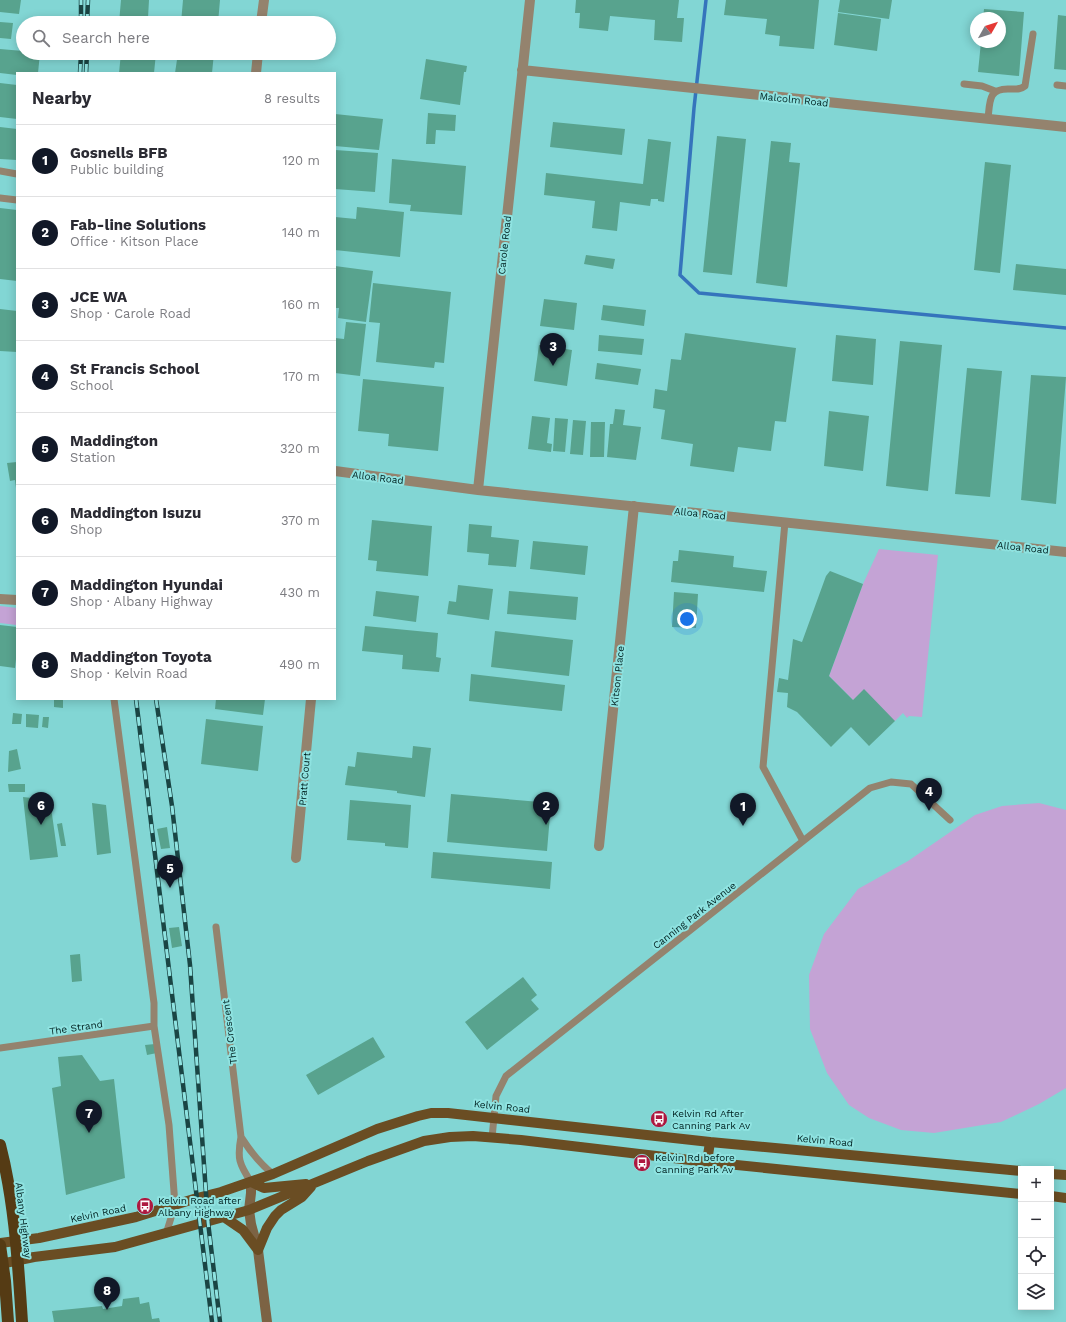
<!DOCTYPE html>
<meta charset="utf-8">
<style>
body{margin:0;font-family:"Work Sans",sans-serif;background:#f2f2f3;color:#2b2b33}
.controls{position:absolute;right:12px;bottom:12px;display:grid;overflow:hidden;border-radius:0px;box-shadow:0 2px 10px #0003}
.controls button{width:36px;height:36px;display:grid;place-items:center;padding:0;border:0;border-bottom:1px solid #e1e1e2;background:#fff;color:#2b2b33;font:20px sans-serif}
.compass{position:absolute;left:970px;top:12px;width:36px;height:36px;border-radius:50%;background:#fff;box-shadow:0 2px 10px #0003;rotate:51deg}
.you{position:absolute;left:687px;top:619px;width:14px;height:14px;margin:-10px;border:3px solid #fff;border-radius:50%;background:#1a73e8;box-shadow:0 0 0 6px #1a73e833}
.badge{display:grid;place-items:center;width:26px;height:26px;border-radius:50%;background:#111827;color:#fff;font-size:13px;font-weight:700}
.pin{position:absolute;translate:-50% -33px;filter:drop-shadow(0 1px 2px #0008)}
.pin::after{content:'';position:absolute;top:21px;width:14px;height:12px;background:inherit;clip-path:polygon(0 0,100% 0,50% 100%)}
.list{margin:0;padding:0;list-style:none}
h2{display:flex;justify-content:space-between;align-items:center;height:52px;margin:0;padding:0 16px;font-size:17px}
h2 small{font-size:13px;font-weight:400;color:#7c7c81}
.list li{display:grid;grid-template-columns:26px 1fr auto;gap:12px;align-items:center;box-sizing:border-box;height:72px;padding:0 16px;border-top:1px solid #e1e1e2}
.list b{display:block;font-size:15px;white-space:nowrap}
.list p{margin:0;font-size:13px;white-space:nowrap;color:#7c7c81}
.list em{font-size:13px;font-style:normal;color:#7c7c81}
.icon{flex:none;width:22px;height:22px;fill:none;stroke:currentColor;stroke-width:2;stroke-linecap:round;stroke-linejoin:round}
.map{position:relative;flex:none;width:1066px;height:1322px;overflow:hidden}
.search{position:absolute;background:#fff;box-shadow:0 2px 10px #0003;left:16px;top:16px;width:320px;height:44px;display:flex;align-items:center;gap:10px;box-sizing:border-box;padding:0 14px;border-radius:22px;color:#7c7c81;font-size:15px}
.panel{position:absolute;background:#fff;box-shadow:0 2px 10px #0003;left:16px;top:72px;width:320px;height:628px;border-radius:0px}
.map>svg:first-child{display:block}
.green{fill:#c4a3d5}
.lines{fill:none;stroke-linecap:round;stroke-linejoin:round}
.stream{stroke:#3574bc;stroke-width:3.5}
.building{fill:#58a38e}
.lane{stroke:#94836e;stroke-width:7}
.street{stroke:#94836e;stroke-width:10}
.secondary{stroke:#7c6344;stroke-width:10}
.primary{stroke:#6a4d23;stroke-width:10}
.highway{stroke:#553b14;stroke-width:12}
.rail-casing{stroke:#1a4544;stroke-width:4.5}
.rail{stroke:#8fe3e1;stroke-width:3;stroke-dasharray:9;stroke-linecap:butt}
.labels{text-anchor:middle;stroke-width:4;stroke-linejoin:round;paint-order:stroke}
.street-label{font-size:10px;fill:#002221;stroke:#8fe3e1}
.poi-label{font-size:10px;fill:#002221;stroke:#8fe3e1;text-anchor:start}
</style>
<div class="map">
<svg width="1066" height="1322" viewBox="0 0 1066 1322">
<rect width="100%" height="100%" fill="#82d6d4"/>
<!-- green -->
<path class="green" d="M879,549L938,555L922,717L909,716L907,718L903,713L895,721L853,700L829,676L863,584Z
M0,606L17,608L16,625L0,623Z
M1039,803L1066,810V1088L1039,1104L1001,1122L934,1133L901,1130L869,1118L849,1105L827,1073L810,1029L809,975L824,934L858,889L908,861L975,815L1002,806Z"/>
<g class="lines">
<!-- stream -->
<path class="stream" d="M706,0L694,108L680,275L699,293L1066,328"/>
</g>
<!-- building -->
<path class="building" d="M0,0H21L19,14L0,12Z
M121,0H149L148,18L159,20V23H119Z
M183,0H220L218,23H181Z
M576,0H679L677,18H684L682,42L654,40L655,20L610,16L608,31L579,28L580,13H575Z
M726,0H819L814,49L779,46L780,36L765,34L767,19L724,15Z
M840,0H892L889,19L838,12Z
M984,9L1024,12L1019,76L978,72L981,42H1000V18H983Z
M838,13L881,19L877,51L834,45Z
M1058,15L1066,16V70L1054,69Z
M0,22L13,23L11,39L0,38Z
M0,49L23,51V53H40L38,73H17V75L0,73Z
M121,53H156L154,73H119Z
M178,53H214L212,73H175Z
M426,59L467,66L466,72H464L460,105L420,99Z
M0,83L17,85V119L0,117Z
M428,113L456,115L455,131L436,130L435,144H426Z
M335,114L383,119L379,150L335,146Z
M553,122L625,129L622,155L550,147Z
M0,127L17,129V160L0,159Z
M717,136L746,139L732,275L703,272Z
M648,139L671,142L664,202L658,201V199H651L650,206L620,202L617,231L592,228L595,201L544,195L546,173L643,184Z
M771,141L791,143L789,162L800,163L787,287L756,283Z
M335,150L378,153L375,192L335,189Z
M392,159L466,166L462,215L410,211L411,205L389,203Z
M985,162L1011,165L1000,273L974,270Z
M357,207L404,212L400,257L335,250V217L356,219Z
M0,208L17,210V281L0,279Z
M586,255L615,259L613,269L584,264Z
M1016,264L1066,269V295L1013,290Z
M335,266L373,271L366,322L338,318L339,308H335Z
M373,283L451,292L444,363L435,362L434,368L376,362L380,323L369,322Z
M544,299L577,303L574,330L540,326Z
M603,305L646,310L644,326L601,320Z
M0,309L17,311V352L0,351Z
M346,322L366,324L360,376L335,373V338L344,339Z
M685,333L796,348L786,422L775,421L771,451L738,447L734,472L690,466L693,444L661,439L665,410L653,408L655,389L667,391L671,359L681,360Z
M599,335L644,339L642,355L598,351Z
M836,335L876,339L873,385L832,381Z
M900,341L942,345L928,491L886,486Z
M539,345L572,350L567,386L534,381Z
M597,363L641,369L638,385L595,379Z
M967,368L1002,371L990,497L955,494Z
M1031,375L1066,377L1056,504L1021,500Z
M363,379L444,387L438,451L388,446L389,434L358,431Z
M615,409L625,410L623,425L641,427L636,460L607,457L610,424H613Z
M829,411L869,416L863,471L824,466Z
M532,416L550,418L547,443L552,444L551,452L528,449Z
M555,418L568,419L565,452L553,451Z
M573,420L586,421L583,455L570,454Z
M591,422H605L604,457H590Z
M17,462V488H16L15,480L10,481L7,463Z
M372,520L432,526L428,576L376,571L377,561L368,560Z
M469,524L492,526L491,537L519,540L516,567L488,565L489,554L467,552Z
M533,541L588,546L585,575L530,569Z
M679,550L734,556L733,567L767,571L764,592L671,582L673,561H678Z
M830,571L863,584L829,676L853,700L864,689L895,721L869,746L851,727L831,747L797,712L787,707L788,693L777,692L779,678L788,680L793,639L802,642L826,576Z
M458,585L493,589L489,620L447,614L449,601L456,602Z
M376,591L419,596L416,622L373,616Z
M509,591L578,597L576,620L507,614Z
M674,592L698,594L696,628L672,627Z
M0,625L17,627V650L15,668L0,666Z
M365,626L438,633L436,657L441,658L439,672L402,669L403,655L362,651Z
M495,631L573,640L569,676L491,667Z
M471,674L565,685L562,711L469,701Z
M54,699H63V708L54,707Z
M216,699H265L263,715L215,709Z
M13,713L22,714L21,724H12Z
M26,714L39,715L38,728L26,727Z
M43,717H49L48,728L42,727Z
M206,719L263,726L258,771L201,764Z
M413,746L431,748L425,797L397,793V791L345,785L348,766L355,767L357,752L412,758Z
M17,749L21,769L8,772L9,751Z
M8,784H25V792H9Z
M451,794L551,803L547,851L447,842Z
M23,797L50,800L58,857L30,860Z
M350,800L411,805L408,848L385,846V843L347,840Z
M92,803L106,805L111,853L97,855Z
M62,823L66,846H61L57,824Z
M167,827L170,848L161,849L157,829Z
M433,852L552,862L550,889L431,878Z
M179,927L182,946L172,948L169,928Z
M80,954L82,981L72,982L70,955Z
M523,977L537,995L531,1000L539,1009L487,1050L465,1022Z
M373,1037L385,1057L318,1095L306,1075Z
M155,1044L157,1053L147,1055L145,1045Z
M82,1055L100,1081L114,1079L125,1178L66,1195L52,1088L61,1086L58,1057Z
M139,1297L140,1304L149,1302L152,1319L159,1318L160,1322H54L52,1311L102,1306L103,1309L122,1306L123,1299Z"/>
<g class="lines">
<!-- lane -->
<path class="lane" d="M964,84L982,86L995,91
M1057,85L1066,86
M988,119C990,101 988,88 1010,89C1016,89 1020,90 1025,86L1033,34
M0,171L17,174
M0,198L17,200
M785,522L763,767L803,841
M114,699L154,1003V1026L169,1125L175,1205L166,1234
M216,927L241,1137C237,1158 239,1164 251,1182
M0,1048L154,1026
M241,1137C250,1151 259,1163 273,1174
M492,1138L496,1096L506,1076L870,788L891,782L911,784L950,820"/>
<!-- street -->
<path class="street" d="M261,23L264,0
M522,70L1066,127
M256,73L258,53
M335,471L478,490L1066,552
M478,490L530,0
M0,599L17,600
M599,846L634,506
M296,858L311,699"/>
<!-- secondary -->
<path class="secondary" d="M251,1182V1193L249,1210L251,1224L258,1250L267,1322"/>
<!-- primary -->
<path class="primary" d="M707,1162L710,1142
M1051,1174L1066,1175
M251,1182L264,1188L306,1184
M1051,1196L1066,1198
M224,1217L243,1230L258,1250L267,1228L275,1216L281,1210L302,1197L311,1187
M0,1243L39,1238L136,1217L197,1198L221,1192L273,1174L377,1129L418,1116L431,1113H448L710,1142L1021,1171
M0,1264L34,1257L115,1247L249,1210L368,1161L424,1141L450,1137L473,1136L521,1140L707,1162L1021,1194"/>
<!-- highway -->
<path class="highway" d="M0,1145C15,1203 18,1263 22,1322
M0,1245L5,1281L8,1322"/>
<defs>
<path id="rail" d="M81,23V0
M87,23L88,0
M80,73L81,53
M86,73L87,53
M136,699L212,1322
M156,699L172,806L190,965L208,1222L220,1322"/>
</defs>
<!-- rail casing -->
<use href="#rail" class="rail-casing"/>
<!-- rail -->
<use href="#rail" class="rail"/>
</g>
<!-- icons -->
<defs>
<symbol id="bus-disc" viewBox="-11 -11 22 22"><circle r="9.5" fill="#ad183f" stroke="#8fe3e1"/><path d="M-5-6H5V4H4V6H2V4H-2V6H-4V4H-5ZM-3.5-4V0h7V-4ZM-3.5 1.2v1.5H-2V1.2ZM2 1.2v1.5H3.5V1.2Z" fill="#fff"/></symbol>
</defs>
<g fill-rule="evenodd">
<use href="#bus-disc" x="649" y="1109" width="20" height="20"/>
<use href="#bus-disc" x="632" y="1153" width="20" height="20"/>
<use href="#bus-disc" x="135" y="1196" width="20" height="20"/>
</g>
<g class="labels">
<!-- street labels -->
<g class="street-label">
<text transform="translate(794 99) rotate(6)" y="4">Malcolm Road</text>
<text transform="translate(504 245) rotate(-84)" y="4">Carole Road</text>
<text transform="translate(378 477) rotate(7)" y="4">Alloa Road</text>
<text transform="translate(700 513) rotate(6)" y="4">Alloa Road</text>
<text transform="translate(1023 547) rotate(6)" y="4">Alloa Road</text>
<text transform="translate(617 676) rotate(-84)" y="4">Kitson Place</text>
<text transform="translate(304 779) rotate(-85)" y="4">Pratt Court</text>
<text transform="translate(694 915) rotate(-38)" y="4">Canning Park Avenue</text>
<text transform="translate(76 1027) rotate(-8)" y="4">The Strand</text>
<text transform="translate(229 1032) rotate(-97)" y="4">The Crescent</text>
<text transform="translate(502 1106) rotate(6)" y="4">Kelvin Road</text>
<text transform="translate(825 1140) rotate(5)" y="4">Kelvin Road</text>
<text transform="translate(98 1213) rotate(-12)" y="4">Kelvin Road</text>
<text transform="translate(24 1220) rotate(83)" y="4">Albany Highway</text>
</g>
<!-- poi labels -->
<g class="poi-label">
<text x="672" y="1117">Kelvin Rd After<tspan x="672" dy="12">Canning Park Av</tspan></text>
<text x="655" y="1161">Kelvin Rd before<tspan x="655" dy="12">Canning Park Av</tspan></text>
<text x="158" y="1204">Kelvin Road after<tspan x="158" dy="12">Albany Highway</tspan></text>
</g>
</g>
</svg>
<div class="controls">
<button>+</button>
<button>−</button>
<button><svg class="icon" aria-label="locate" viewBox="0 0 24 24"><circle cx="12" cy="12" r="6"/><path d="M12 2v4M12 18v4M2 12h4M18 12h4"/></svg></button>
<button><svg class="icon" aria-label="layers" viewBox="0 0 24 24"><path d="M12 4l9 5-9 5-9-5zM3 14l9 5 9-5"/></svg></button>
</div>
<svg class="compass" viewBox="-18 -18 36 36"><path d="M0-13l5 13h-10z" fill="#e53935"/><path d="M0 13l5-13h-10z" fill="#7c7c81"/></svg>
<div class="you"></div>
<div class="pin badge" style="left:743px;top:826px">1</div>
<div class="pin badge" style="left:546px;top:825px">2</div>
<div class="pin badge" style="left:553px;top:366px">3</div>
<div class="pin badge" style="left:929px;top:811px">4</div>
<div class="pin badge" style="left:170px;top:888px">5</div>
<div class="pin badge" style="left:41px;top:825px">6</div>
<div class="pin badge" style="left:89px;top:1133px">7</div>
<div class="pin badge" style="left:107px;top:1310px">8</div>
<div class="search"><svg class="icon" aria-label="search" viewBox="0 0 24 24"><circle cx="10" cy="10" r="6"/><path d="M15 15l6 6"/></svg>Search here</div>
<section class="panel">
<h2>Nearby<small>8 results</small></h2>
<ul class="list">
<li><span class="badge">1</span><div><b>Gosnells BFB</b><p>Public building</p></div><em>120 m</em></li>
<li><span class="badge">2</span><div><b>Fab-line Solutions</b><p>Office · Kitson Place</p></div><em>140 m</em></li>
<li><span class="badge">3</span><div><b>JCE WA</b><p>Shop · Carole Road</p></div><em>160 m</em></li>
<li><span class="badge">4</span><div><b>St Francis School</b><p>School</p></div><em>170 m</em></li>
<li><span class="badge">5</span><div><b>Maddington</b><p>Station</p></div><em>320 m</em></li>
<li><span class="badge">6</span><div><b>Maddington Isuzu</b><p>Shop</p></div><em>370 m</em></li>
<li><span class="badge">7</span><div><b>Maddington Hyundai</b><p>Shop · Albany Highway</p></div><em>430 m</em></li>
<li><span class="badge">8</span><div><b>Maddington Toyota</b><p>Shop · Kelvin Road</p></div><em>490 m</em></li>
</ul>
</section>
</div>
